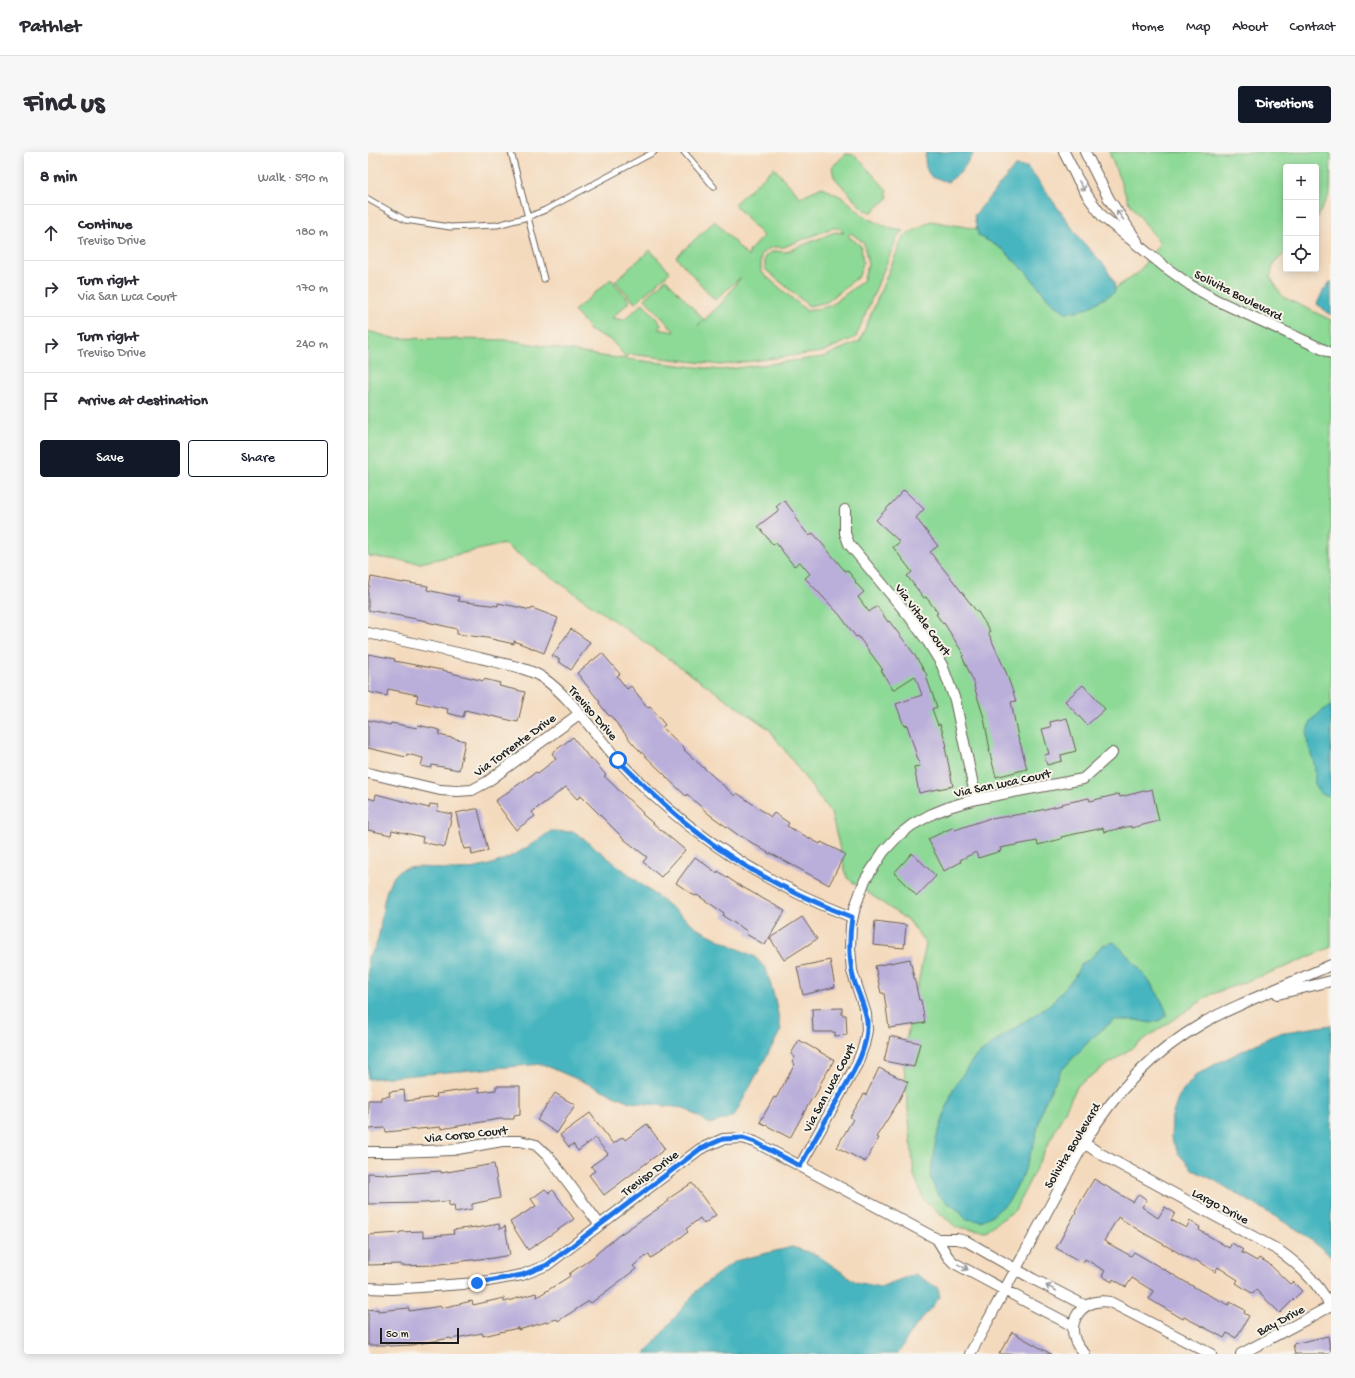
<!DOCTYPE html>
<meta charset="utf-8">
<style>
body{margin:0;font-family:"Gochi Hand",sans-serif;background:#f7f7f7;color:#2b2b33}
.controls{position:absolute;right:12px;top:12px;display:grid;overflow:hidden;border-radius:4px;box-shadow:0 2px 10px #0003}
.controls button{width:36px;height:36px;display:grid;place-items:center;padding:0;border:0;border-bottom:1px solid #e1e1e2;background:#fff;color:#2b2b33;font:20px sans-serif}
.scale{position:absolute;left:12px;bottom:10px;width:79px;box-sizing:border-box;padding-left:4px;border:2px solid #1c1c1c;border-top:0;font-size:11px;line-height:14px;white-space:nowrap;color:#1c1c1c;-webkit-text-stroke:3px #f7f3e8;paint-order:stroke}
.stop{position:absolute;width:12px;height:12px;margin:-9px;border:3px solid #1a73e8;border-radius:50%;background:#fff}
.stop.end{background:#1a73e8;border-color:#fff;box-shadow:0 1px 4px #0008}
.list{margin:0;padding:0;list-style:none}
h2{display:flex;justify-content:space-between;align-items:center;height:52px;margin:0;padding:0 16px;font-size:17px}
h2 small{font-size:13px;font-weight:400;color:#7c7c81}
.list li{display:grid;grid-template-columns:26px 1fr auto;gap:12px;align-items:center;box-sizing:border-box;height:56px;padding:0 16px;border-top:1px solid #e1e1e2}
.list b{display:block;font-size:15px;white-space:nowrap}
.list p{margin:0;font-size:13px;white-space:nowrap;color:#7c7c81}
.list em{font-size:13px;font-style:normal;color:#7c7c81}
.actions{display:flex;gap:8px;padding:12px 16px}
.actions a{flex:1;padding:9px 0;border:1px solid #111827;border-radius:4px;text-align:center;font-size:14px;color:#111827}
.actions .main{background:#111827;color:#fff}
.icon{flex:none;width:22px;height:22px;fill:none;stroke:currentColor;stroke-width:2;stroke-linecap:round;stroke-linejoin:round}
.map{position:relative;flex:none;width:963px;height:1202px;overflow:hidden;border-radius:4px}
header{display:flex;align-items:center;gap:24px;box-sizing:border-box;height:56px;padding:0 20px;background:#fff;border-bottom:1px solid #e1e1e2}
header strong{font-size:19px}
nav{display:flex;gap:22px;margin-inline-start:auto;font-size:14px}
.intro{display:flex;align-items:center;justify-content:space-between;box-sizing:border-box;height:96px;padding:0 24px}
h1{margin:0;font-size:28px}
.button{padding:10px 18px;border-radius:4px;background:#111827;color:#fff;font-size:14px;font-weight:700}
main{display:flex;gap:24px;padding:0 24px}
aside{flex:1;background:#fff;border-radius:4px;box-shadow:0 2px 10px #0003}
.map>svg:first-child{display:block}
.green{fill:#8dd996;stroke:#547a59;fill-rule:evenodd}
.water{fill:#46b5bf;stroke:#31686e}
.building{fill:#baafda}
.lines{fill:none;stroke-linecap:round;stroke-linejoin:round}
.lane-casing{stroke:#685e54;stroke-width:7}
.street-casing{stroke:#685e54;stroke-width:12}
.lane{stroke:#fff;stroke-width:5}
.street{stroke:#fff;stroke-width:10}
.oneway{stroke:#999}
.route{stroke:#1a73e8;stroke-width:5}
.labels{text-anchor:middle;stroke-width:4;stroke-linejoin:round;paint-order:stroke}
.street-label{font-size:13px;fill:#1c1c1c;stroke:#f7f3e8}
</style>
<header>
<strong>Pathlet</strong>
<nav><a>Home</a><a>Map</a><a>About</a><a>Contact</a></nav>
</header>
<div class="intro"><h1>Find us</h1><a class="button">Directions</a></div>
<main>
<aside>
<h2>8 min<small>Walk · 590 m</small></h2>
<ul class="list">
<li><svg class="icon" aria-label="ahead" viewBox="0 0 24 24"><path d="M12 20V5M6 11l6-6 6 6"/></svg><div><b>Continue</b><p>Treviso Drive</p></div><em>180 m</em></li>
<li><svg class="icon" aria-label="right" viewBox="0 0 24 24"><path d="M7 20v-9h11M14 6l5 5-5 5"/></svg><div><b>Turn right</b><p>Via San Luca Court</p></div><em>170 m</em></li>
<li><svg class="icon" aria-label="right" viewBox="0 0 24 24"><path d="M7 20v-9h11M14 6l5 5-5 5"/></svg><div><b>Turn right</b><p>Treviso Drive</p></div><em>240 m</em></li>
<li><svg class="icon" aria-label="arrive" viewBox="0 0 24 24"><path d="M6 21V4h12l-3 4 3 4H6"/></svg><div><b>Arrive at destination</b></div></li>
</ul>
<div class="actions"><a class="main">Save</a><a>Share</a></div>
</aside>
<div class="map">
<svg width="963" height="1202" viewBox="0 0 963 1202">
<rect width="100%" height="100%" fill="#f7f3e8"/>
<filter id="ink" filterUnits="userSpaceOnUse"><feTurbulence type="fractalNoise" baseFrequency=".025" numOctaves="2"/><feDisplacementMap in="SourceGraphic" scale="8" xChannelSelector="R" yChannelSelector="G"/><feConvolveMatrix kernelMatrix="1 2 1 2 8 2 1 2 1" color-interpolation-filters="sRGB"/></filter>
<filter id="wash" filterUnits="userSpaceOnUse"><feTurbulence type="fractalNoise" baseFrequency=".012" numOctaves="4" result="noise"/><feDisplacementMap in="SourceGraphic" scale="16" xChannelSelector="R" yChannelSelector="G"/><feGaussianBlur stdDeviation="0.9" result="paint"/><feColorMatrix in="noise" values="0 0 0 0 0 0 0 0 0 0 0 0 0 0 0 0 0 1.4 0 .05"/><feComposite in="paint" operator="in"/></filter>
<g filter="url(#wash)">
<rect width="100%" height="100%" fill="#f4dabd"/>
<!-- green -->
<path class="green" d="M741,0H963L962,42L948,67V15H918V101L906,110L902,125L915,145L963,168V795L920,814L844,842L800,871L710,933L647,1058L618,1079L588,1075L556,1048L546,1023L535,903L558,792L542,770L479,726L463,661L401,577L136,392L52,411L0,404V179L25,186L141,188L233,204L353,218L455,205L492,189L535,85L563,69L609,77L639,97L734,145L770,121L792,91L760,49Z
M478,2L487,3L518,37L520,46L504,60L496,58L466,25L464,15Z
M406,16L432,45L454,35L477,47L497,65L524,77L536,79L530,83L488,185L454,200L353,213L261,202L258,205L243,188L219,177L221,175L206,159L243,127L262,149L244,166L256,168L275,151L294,173L290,177L307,180L277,147L298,127L336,168L330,173H331L354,151L373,125L347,148L308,105L347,69L380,105L382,98L395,84L366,52ZM464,76H471L476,81L467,80L418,100L406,99L397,104V117L441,154L459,150L491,124L495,111L493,94L480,84L483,81L496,91L500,113L495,129L462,154L439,159L393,120V102L404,95H416Z
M282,98L302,120L267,151L247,129Z"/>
<!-- water -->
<path class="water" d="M558,0H606L593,20L580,30C575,28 568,27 564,25C557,20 556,7 558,0Z
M647,14L659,15L672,31L712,87L737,114L746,130L747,140L718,157L699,161L682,149L659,121L634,97L610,83L606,64Z
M963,129V163L949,152L955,139Z
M963,554V643C959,644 954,643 951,640C944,634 948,625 947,617C946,606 940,597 939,587C937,571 950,560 963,554Z
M183,679L207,680L332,778L387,805L398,817L407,847L413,878L366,964L342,972L316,956L262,950L174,912L0,927V805C3,801 8,795 9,790C16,767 12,739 29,721C39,710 74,718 88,718C127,717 152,701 183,679Z
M746,790C763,806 794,840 799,863L792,868L783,871L767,868H746L723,887L692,920L675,954L666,991L655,1023L641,1049L625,1063L613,1069L598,1067L593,1060L581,1052L569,1042L562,1024L568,987L585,937L606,906L635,884L681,853L706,826L713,812L723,806L734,793Z
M963,873V1104L933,1080L846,1028L825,1018L810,1001L803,986L804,964L811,944L828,923L846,913L910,881Z
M424,1095L449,1103L488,1130L512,1135L547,1122L570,1136L572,1145L542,1181L530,1202H277L331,1136L367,1109Z"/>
<g id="blocks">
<!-- building -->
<path class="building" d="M536,338L556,357L548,366L570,394L562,400L586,430L609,460H610L622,479L620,480L638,520L648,549L643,550L651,590H652L659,617L628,625L621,598H622L616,566L606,534L607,533L594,504L596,503L576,471L575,472L568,462L570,461L558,445L556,446L539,424L544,420L525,395L532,390L508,368Z
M416,348L429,365L427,366L441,384L445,381L477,419L479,418L488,429L487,430L496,440L490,445L501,460L509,454L520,470L521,469L544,499L559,523L558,524L569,555L564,557L570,573L572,572L579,594L577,595L585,634L551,641L546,615L552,614L539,573L536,574L528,552L554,543L547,524L525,538L513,518H515L490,484L488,485L471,462L437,426L442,422L432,410L426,414L408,391L405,393L390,374L411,358L408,355Z
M3,425L35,431V430L60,434L59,438L91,445L90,449L130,454V451L163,458L164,456L190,466L176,501L146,489V492L119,486L89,482V477L59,470V469L0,458V441Z
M203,477L222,490L203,518L190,509L192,507L184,504Z
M234,501L252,522L249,524L259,537L263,534L280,556L282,554L297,573L294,575L317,597L316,598L367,644L369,641L403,665L406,661L421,671L419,674L452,692L453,690L477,702L461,733L402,701V702L373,684V685L342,663L319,642L318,644L298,625V624L266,593L242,563L241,564L231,551L232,550L209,521Z
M0,502L27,507L26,509L79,519V520L116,529V527L132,531L131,534L157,540L150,570L97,558L95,565L79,561L80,557L48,550L50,543L20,537L19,544L0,540Z
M715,533L737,557L719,573L697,549Z
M699,566L708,599L693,603L694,609L679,613L676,603L681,602L674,577L683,575L682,570Z
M0,568L22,573L23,571L49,576L50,573L72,578L71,583L97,589L91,618L64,613L63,616L53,614L55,606L39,602L38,605L0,596Z
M205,585L222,607L223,606L238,623L236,624L275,661L274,662L317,698L293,725L275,710L279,705L257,688L213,644L209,647L198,635L164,660L167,664L148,678L127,649L168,620L170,621L188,607L184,601Z
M784,637L791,669L763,676V674L736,680L735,676L693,685V687L670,693L669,689L632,696L633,699L610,706L608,700L592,708L593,710L576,719L560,687L586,675L587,678L622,666L623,667L665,660L694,653L693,652L721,646L722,649L751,642L752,645Z
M8,642L61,656L62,652L70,653L69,659L84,662L77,695L54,690L55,685L24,678L23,683L0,678V646L7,648Z
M107,657H110L120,699L104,703L103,696L96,697L88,661Z
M544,701L568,724L549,744L526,721Z
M327,705L349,721L350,719L369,732L417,759L397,793L378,782L379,779L355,764L356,761L329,743L327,744L308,731Z
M434,765L449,787L416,808L402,786Z
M507,769L538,773L536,796L505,793Z
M542,807L551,848H553L557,871L521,876L516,841H513L507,814Z
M462,808L467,835L435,843L429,815Z
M474,856V863H478L479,883L467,884V880H445L444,857Z
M522,884L552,891L546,915L516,909Z
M431,888L466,908L451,934L452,935L445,947L444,946L422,986L392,970L406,945L408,946L427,912L424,910L427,905L423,902Z
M511,916L540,930L528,954L508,985L511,986L497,1010L469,995L485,967L482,965L496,942L498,943Z
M128,934H152V963L146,964V967H131L73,977V975L18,980L17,976L0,977V948H13V945L22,944L21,940L36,938L37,949L69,945L68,942L111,936V940L128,938Z
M187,941L207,953L189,981L169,968Z
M222,961L245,992L255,985L257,988L279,972L297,997L236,1043L221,1023L227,1019L223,1014L240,1002L227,986L210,999L205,992L201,995L192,983Z
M126,1012L132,1046L104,1052V1057L87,1060L86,1053L81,1054V1049L56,1051L0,1052V1021L19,1022V1023L73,1019V1021Z
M726,1027L765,1050L771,1042L779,1048L774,1055L790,1066L797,1055L807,1061L803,1068L818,1076L822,1069L832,1075L831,1078L861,1096L864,1091L875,1098L873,1100L889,1109L891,1106L900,1111L922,1132L925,1130L934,1139L912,1161L888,1138L885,1142L868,1131L870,1128L850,1115L847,1120L826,1107L825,1109L772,1079L750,1065L736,1089L763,1104L766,1100L833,1139L861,1153L862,1150L877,1158L876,1161L881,1164L868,1186L859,1181L856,1186L845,1180L816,1165L815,1167L781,1147L785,1139L764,1126L758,1135L745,1127L744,1130L734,1124L737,1119L717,1107L715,1111L688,1096L708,1060L707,1059Z
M324,1031L348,1063L336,1072L332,1066L318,1077L320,1080L297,1097L283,1106L281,1102L265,1114L268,1117L223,1151L221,1149L190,1169L189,1167L150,1178V1176L115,1184L114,1181L83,1187L82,1186L44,1193L21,1194L20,1193H0V1158L10,1157V1159L41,1156V1159L73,1154V1156L104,1149L105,1153L136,1146V1150L168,1141L169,1145L202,1124L201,1122L228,1103V1102L250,1084L301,1049L300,1047Z
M177,1037L181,1041L185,1038L206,1067L160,1098L142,1070L168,1054L163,1047Z
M131,1072L132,1077L137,1074L142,1103L119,1107V1106L65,1113L33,1114V1112L0,1113V1083L32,1081V1080L55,1079V1085L86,1082L85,1078L108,1075V1076Z
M644,1180L683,1202H631Z
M960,1184L963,1202H927L925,1192Z"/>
</g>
</g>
<g filter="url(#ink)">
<use href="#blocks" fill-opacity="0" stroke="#685e54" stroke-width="1"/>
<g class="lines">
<defs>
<path id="lane" d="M143,0L176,127
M316,0L346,35
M0,47L37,68L82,75L129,73L160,65L177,58L286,0"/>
<path id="street" d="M696,0L709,26L721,46L735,65L797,115L822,133L848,148L963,201
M717,0L741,47L769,89
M477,358V381L481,392L541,464L560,490L574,513L587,548L608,647
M0,481C37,489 75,498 112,506C131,511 159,515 175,526C204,546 226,582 250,608C316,680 393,730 484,765
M0,621L72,638L89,639L104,638L119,630L211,562
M910,842L963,829
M716,991L731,1001L910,1098C932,1113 950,1131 963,1155
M0,1000H27L84,998L134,989H152L168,993L181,1005L232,1073
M432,1014L489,912L496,893L499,878L498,862L484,819L482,796L483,773L487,755L497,728L516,699L530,684L544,673L564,662L581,655L608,647L715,627L744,601
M569,1087L580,1105L586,1111L657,1149L705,1174
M0,1136L24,1137L109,1131L154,1123L179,1113L332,997L355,987L375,986L387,990L569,1087H589L598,1089L665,1127L718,1154
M602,1202L716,991C745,942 785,900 835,871C852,861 870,854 887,846C913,835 938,824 963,813
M717,1202C692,1180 709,1144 742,1150L843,1202
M873,1202L963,1154"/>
</defs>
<!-- lane casing -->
<use href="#lane" class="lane-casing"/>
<!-- street casing -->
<use href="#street" class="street-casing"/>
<!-- lane -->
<use href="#lane" class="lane"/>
<!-- street -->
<use href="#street" class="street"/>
</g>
<!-- one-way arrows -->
<defs><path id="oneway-shaft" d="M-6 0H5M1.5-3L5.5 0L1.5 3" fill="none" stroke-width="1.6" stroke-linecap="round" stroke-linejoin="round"/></defs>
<g class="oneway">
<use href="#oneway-shaft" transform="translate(714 34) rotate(58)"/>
<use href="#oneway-shaft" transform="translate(752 63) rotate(-126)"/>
<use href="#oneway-shaft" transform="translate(595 1115) rotate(29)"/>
<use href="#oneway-shaft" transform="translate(683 1136) rotate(-152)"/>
</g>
</g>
<g class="lines" filter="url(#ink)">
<!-- route -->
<path class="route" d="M109,1131L154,1123L179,1113L332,997L355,987L375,986L387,990L432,1014C444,993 456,971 468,950C482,925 501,899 499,869C497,853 489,840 485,825C481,806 481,785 484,765C432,745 378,719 334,684C304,661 277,635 250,608"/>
</g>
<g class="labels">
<!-- street labels -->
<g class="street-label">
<text transform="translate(871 142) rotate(27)" y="5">Solivita Boulevard</text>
<text transform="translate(556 467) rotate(54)" y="5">Via Vitale Court</text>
<text transform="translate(226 560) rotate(49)" y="5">Treviso Drive</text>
<text transform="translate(146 592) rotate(-36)" y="5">Via Torrente Drive</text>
<text transform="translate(634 630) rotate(-12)" y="5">Via San Luca Court</text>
<text transform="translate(460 935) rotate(-62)" y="5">Via San Luca Court</text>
<text transform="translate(98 981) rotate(-6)" y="5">Via Corso Court</text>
<text transform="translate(703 993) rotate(-59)" y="5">Solivita Boulevard</text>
<text transform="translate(281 1020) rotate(-37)" y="5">Treviso Drive</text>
<text transform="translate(853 1053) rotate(28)" y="5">Largo Drive</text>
<text transform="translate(912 1167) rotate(-28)" y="5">Bay Drive</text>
</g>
</g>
</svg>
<div class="controls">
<button>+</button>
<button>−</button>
<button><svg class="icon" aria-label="locate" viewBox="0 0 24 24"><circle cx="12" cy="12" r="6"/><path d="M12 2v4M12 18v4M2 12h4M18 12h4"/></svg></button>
</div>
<div class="scale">50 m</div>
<div class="stop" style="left:250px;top:608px"></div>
<div class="stop end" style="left:109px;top:1131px"></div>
</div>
</main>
